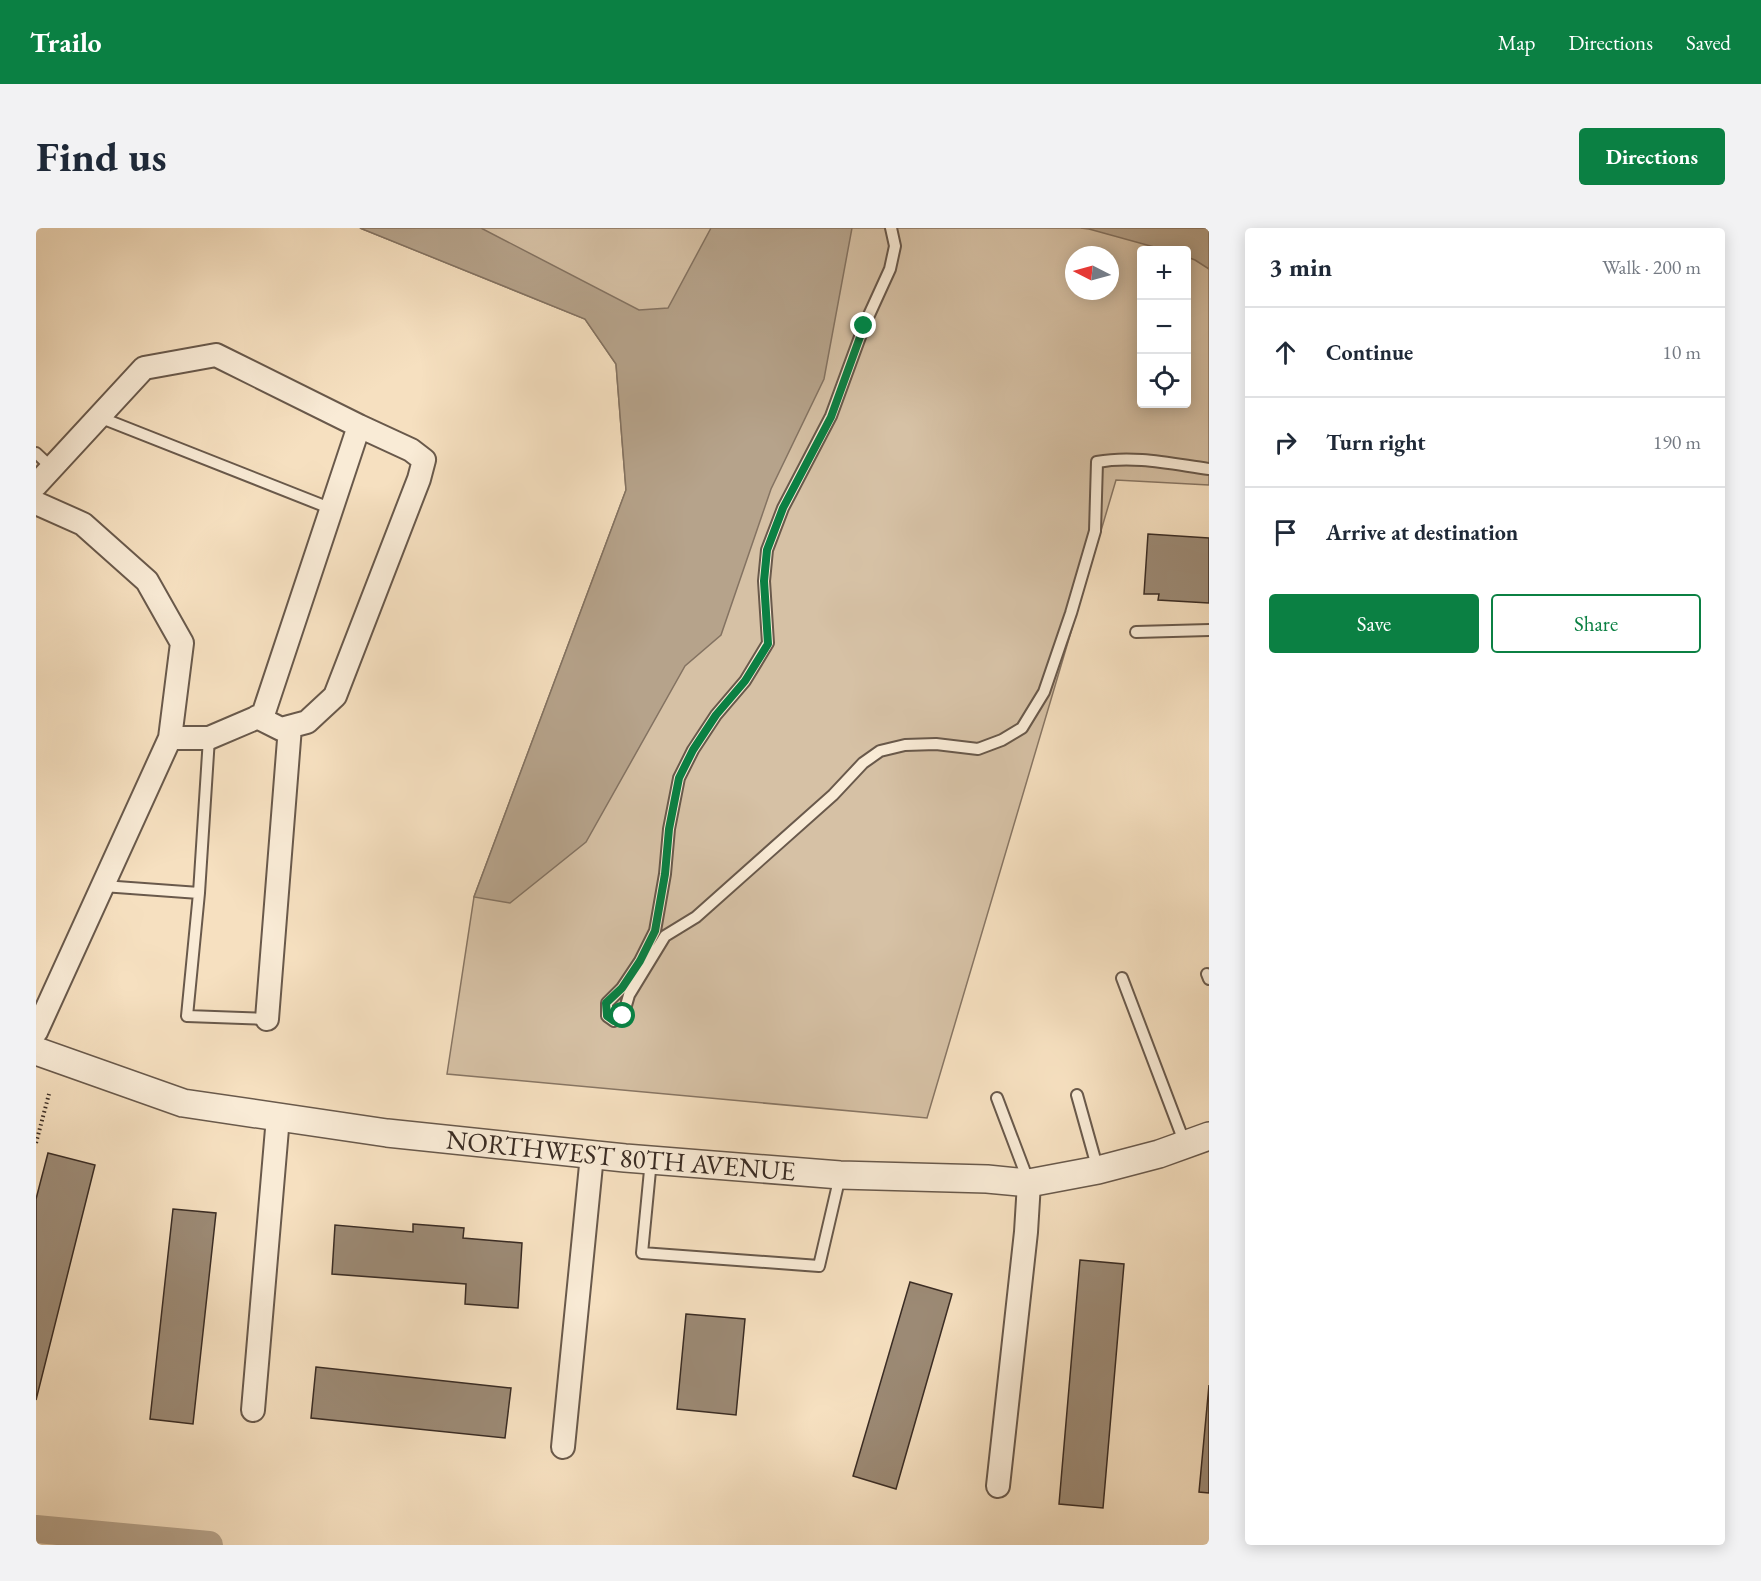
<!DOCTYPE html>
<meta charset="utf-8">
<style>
body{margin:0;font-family:"EB Garamond",serif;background:#f2f2f3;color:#1f2937}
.controls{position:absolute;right:18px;top:18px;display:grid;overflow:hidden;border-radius:6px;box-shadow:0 3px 15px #0003}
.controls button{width:54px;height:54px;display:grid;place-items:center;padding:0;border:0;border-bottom:2px solid #e0e1e3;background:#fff;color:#1f2937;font:30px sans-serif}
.compass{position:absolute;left:1029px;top:18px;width:54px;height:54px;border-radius:50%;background:#fff;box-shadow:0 3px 15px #0003;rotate:276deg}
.stop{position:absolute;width:18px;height:18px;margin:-14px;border:4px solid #0b8043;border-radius:50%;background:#fff}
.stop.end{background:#0b8043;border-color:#fff;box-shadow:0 2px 6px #0008}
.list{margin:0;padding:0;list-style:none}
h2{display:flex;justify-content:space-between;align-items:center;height:78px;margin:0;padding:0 24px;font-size:26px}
h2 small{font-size:20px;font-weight:400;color:#747a83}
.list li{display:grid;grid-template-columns:39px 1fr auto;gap:18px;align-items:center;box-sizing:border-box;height:90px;padding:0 24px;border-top:2px solid #e0e1e3}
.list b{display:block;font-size:22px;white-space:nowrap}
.list em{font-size:20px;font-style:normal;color:#747a83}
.actions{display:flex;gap:12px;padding:18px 24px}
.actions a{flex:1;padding:14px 0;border:2px solid #0b8043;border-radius:6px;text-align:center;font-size:21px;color:#0b8043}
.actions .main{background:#0b8043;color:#fff}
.icon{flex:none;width:33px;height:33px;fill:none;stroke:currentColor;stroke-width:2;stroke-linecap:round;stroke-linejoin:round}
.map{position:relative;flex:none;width:1173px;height:1317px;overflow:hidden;border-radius:6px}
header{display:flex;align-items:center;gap:36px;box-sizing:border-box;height:84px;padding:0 30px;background:#0b8043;color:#fff}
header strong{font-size:28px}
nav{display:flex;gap:33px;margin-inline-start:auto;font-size:21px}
.intro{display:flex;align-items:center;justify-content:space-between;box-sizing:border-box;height:144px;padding:0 36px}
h1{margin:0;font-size:42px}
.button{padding:15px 27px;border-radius:6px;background:#0b8043;color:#fff;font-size:21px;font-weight:700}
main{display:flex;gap:36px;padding:0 36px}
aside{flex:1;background:#fff;border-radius:6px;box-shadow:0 3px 15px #0003}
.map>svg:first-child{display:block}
.green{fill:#d6c1a5;stroke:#887664;stroke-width:1.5;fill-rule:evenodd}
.water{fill:#b6a38b;stroke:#847362;stroke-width:1.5}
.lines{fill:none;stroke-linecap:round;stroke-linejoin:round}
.canal{stroke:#b6a38b;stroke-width:28}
.building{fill:#9c8a75;stroke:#3a2c24;stroke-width:1.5}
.service-casing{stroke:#69594b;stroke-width:14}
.minor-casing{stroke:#69594b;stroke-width:26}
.tertiary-casing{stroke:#69594b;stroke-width:30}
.path{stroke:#3a2c24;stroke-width:4;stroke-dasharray:1.5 3;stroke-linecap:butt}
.service{stroke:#f9ebd6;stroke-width:10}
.minor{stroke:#f9ebd6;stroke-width:22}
.tertiary{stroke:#f9ebd6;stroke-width:27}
.route{stroke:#0b8043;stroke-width:8}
.labels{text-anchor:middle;stroke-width:4.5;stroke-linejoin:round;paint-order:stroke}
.street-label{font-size:27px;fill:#3a2c24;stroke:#f9ebd6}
</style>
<header>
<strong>Trailo</strong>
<nav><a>Map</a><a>Directions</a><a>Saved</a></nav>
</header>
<div class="intro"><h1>Find us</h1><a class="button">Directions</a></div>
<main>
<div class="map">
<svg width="1173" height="1317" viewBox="0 0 1173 1317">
<rect width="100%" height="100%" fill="#f6e0c0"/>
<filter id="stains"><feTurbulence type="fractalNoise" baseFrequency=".00333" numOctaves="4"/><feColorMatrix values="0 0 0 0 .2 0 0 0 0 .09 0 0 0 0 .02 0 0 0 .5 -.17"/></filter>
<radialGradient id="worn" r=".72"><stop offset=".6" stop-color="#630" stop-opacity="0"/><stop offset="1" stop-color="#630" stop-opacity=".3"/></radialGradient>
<!-- green -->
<path class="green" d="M324,0H1173V257L1080,252L891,890L411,846L438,669L590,262L580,136L549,91ZM1106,22H1150V176H1106ZM1038,27H1074V63H1038Z"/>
<!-- water -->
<path class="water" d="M324,0H445L603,82L632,80L675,0H816L788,151L735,261L685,407L649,438L550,614L474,675L438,669L590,262L580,136L549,91Z
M1045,0H1173V41L1159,32L1151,29L1150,22H1129L1053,1Z"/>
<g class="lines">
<!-- canal -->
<path class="canal" d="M0,1301L173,1317"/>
</g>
<!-- building -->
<path class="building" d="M1112,306L1173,310V375L1122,372L1123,366H1108Z
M12,925L59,937L0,1172V971Z
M137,981L180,985L157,1196L114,1191Z
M377,996L428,1000L427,1010L486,1015L482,1080L429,1076L430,1056L296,1046L299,997L377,1004Z
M1044,1032L1088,1036L1067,1280L1023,1276Z
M874,1054L916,1066L860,1261L817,1248Z
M650,1086L709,1091L700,1187L641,1181Z
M280,1139L475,1160L469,1210L275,1190Z
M1173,1157V1265L1163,1264Z"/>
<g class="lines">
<defs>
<path id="service" d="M855,0L859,18L854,41L828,98L795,188L747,280L731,322L728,353L732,415L709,453L680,487L657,522L643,550L633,601L629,646L619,703L604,733L586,760L571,775V788L578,793L587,788L593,767L629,708L660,689L797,567L827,535L844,523L869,517L900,516L942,521L966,512L986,500L1008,464L1035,385L1059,303L1061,234C1098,227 1136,236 1173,241
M63,189L296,281
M0,225L16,240
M1100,404L1173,402
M173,510L163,665L151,788L231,791
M67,658L163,665
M1171,746L1173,751
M1086,750L1149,916
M1041,867L1062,942
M961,870L992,952
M615,932L606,1025L783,1038L804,948"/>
<path id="minor" d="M0,257L108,140L180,127L323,198L227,487L173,510H134
M0,275L47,296L111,353L146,415L134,510L0,804
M221,489L245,501L271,494L299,468L383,251L388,232L375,222L323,198
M231,791L254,499
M217,1182L242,889
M527,1219L556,927
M962,1258L990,1004L993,955"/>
<g id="tertiary">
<path id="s1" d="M0,823L147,875L351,905L589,930L804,947L951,951L993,955L1062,942L1123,926L1173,908"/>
</g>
</defs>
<!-- service casing -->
<use href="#service" class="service-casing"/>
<!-- minor casing -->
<use href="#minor" class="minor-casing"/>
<!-- tertiary casing -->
<use href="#tertiary" class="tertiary-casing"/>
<!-- path -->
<path class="path" d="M0,915L13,866"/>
<!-- service -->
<use href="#service" class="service"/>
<!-- minor -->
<use href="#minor" class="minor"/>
<!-- tertiary -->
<use href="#tertiary" class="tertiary"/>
</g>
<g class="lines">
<!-- route -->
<path class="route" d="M587,788L578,793L571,788L570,775L586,760L604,733L619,703L629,646L633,601L643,550L657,522L680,487L709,453L732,416L728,353L731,322L747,280L795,189L828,98"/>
</g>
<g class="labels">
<!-- street labels -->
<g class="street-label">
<text dy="9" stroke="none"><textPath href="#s1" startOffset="597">NORTHWEST 80TH AVENUE</textPath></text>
</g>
</g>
<rect width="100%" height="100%" filter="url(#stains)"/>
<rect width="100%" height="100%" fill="url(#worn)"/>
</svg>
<div class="controls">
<button>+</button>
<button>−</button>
<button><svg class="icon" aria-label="locate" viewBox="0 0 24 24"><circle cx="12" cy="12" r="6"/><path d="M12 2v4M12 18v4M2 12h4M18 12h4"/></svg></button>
</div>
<svg class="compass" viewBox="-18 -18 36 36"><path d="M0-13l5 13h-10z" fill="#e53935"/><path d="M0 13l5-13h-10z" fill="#747a83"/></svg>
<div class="stop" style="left:587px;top:788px"></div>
<div class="stop end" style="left:828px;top:98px"></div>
</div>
<aside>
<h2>3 min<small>Walk · 200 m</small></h2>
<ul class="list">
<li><svg class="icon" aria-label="ahead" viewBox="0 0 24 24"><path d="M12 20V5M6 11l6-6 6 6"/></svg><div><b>Continue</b></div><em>10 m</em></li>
<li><svg class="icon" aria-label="right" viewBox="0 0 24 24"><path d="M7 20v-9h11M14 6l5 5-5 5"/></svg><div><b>Turn right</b></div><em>190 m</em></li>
<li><svg class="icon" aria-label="arrive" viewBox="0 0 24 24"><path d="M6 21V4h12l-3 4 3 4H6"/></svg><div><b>Arrive at destination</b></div></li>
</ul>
<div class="actions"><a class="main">Save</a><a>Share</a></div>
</aside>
</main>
